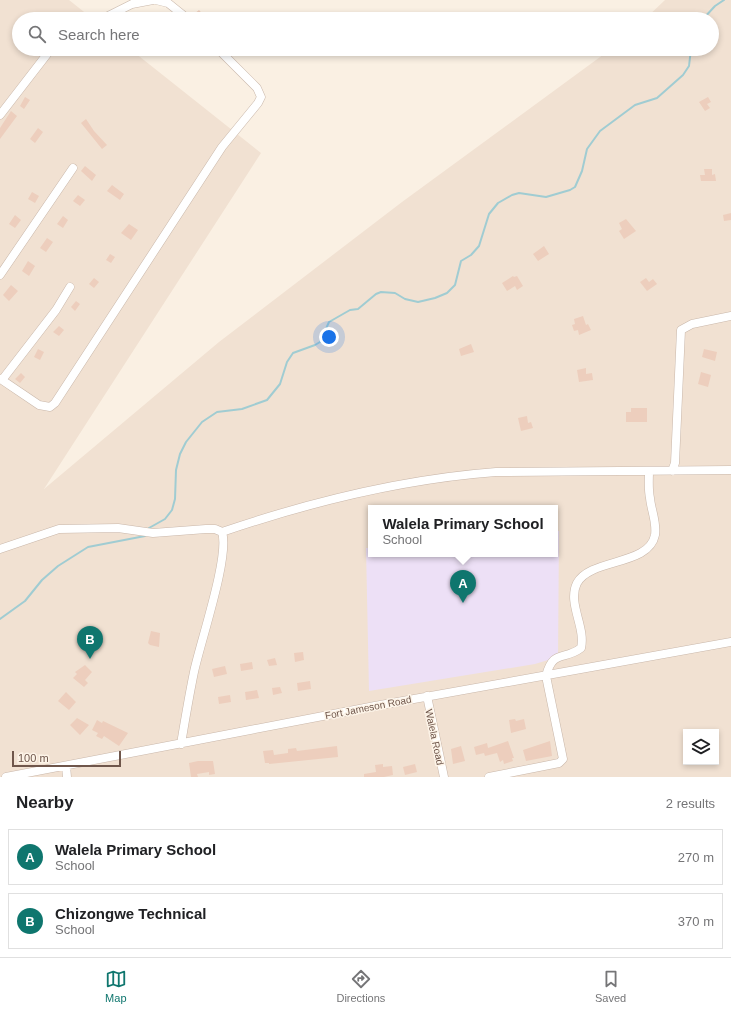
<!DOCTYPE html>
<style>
body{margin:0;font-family:Arial,sans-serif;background:#f6f6f6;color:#202124}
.controls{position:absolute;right:12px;bottom:12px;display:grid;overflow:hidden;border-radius:0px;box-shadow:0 2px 6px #0003}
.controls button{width:36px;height:36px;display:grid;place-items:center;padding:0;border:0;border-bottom:1px solid #e0e0e0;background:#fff;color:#202124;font:20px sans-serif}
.scale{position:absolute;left:12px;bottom:10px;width:109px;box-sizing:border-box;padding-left:4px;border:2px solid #6f564b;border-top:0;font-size:11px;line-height:14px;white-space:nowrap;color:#6f564b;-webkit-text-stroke:3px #fdf4e8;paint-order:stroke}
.you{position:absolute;left:329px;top:337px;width:14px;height:14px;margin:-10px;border:3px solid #fff;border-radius:50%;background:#1a73e8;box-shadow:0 0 0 6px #1a73e833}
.badge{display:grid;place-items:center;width:26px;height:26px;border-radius:50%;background:#0f766e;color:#fff;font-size:13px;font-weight:700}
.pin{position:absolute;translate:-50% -33px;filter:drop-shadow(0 1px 2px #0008)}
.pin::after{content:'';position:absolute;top:21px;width:14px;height:12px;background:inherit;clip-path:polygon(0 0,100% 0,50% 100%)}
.popup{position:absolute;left:368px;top:505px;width:190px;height:52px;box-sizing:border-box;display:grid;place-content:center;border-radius:0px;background:#fff;filter:drop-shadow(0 1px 3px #0005);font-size:13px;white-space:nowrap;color:#757577}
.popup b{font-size:15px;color:#202124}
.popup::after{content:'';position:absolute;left:50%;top:100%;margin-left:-8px;border:8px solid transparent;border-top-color:#fff}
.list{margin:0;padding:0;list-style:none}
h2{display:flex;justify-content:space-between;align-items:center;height:52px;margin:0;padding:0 16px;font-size:17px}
h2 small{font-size:13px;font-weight:400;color:#757577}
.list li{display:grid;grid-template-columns:26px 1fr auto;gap:12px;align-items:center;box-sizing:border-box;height:56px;margin:0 8px 8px;padding:0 8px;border:1px solid #e0e0e0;border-radius:0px}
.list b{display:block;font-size:15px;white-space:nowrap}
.list p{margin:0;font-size:13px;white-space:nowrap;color:#757577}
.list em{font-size:13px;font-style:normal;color:#757577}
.icon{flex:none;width:22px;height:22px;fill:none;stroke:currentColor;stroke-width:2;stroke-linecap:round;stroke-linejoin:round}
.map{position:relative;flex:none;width:731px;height:777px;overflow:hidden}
.search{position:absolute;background:#fff;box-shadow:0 2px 6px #0003;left:12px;right:12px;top:12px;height:44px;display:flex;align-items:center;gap:10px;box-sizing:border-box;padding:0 14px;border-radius:22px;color:#757577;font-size:15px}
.sheet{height:180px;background:#fff}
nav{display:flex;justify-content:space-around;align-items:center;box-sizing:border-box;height:56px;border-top:1px solid #e0e0e0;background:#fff;font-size:11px;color:#757577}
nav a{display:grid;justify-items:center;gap:2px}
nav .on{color:#0f766e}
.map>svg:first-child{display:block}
.residential{fill:#f1e1d2;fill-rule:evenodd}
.education{fill:#ede0f6}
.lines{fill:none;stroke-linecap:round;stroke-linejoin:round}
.stream{stroke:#a0ccd2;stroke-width:2}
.building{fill:#edcebd}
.minor-casing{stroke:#c9b7aa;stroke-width:9}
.minor{stroke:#fff;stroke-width:8}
.labels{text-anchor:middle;stroke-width:3;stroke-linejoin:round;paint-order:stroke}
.street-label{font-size:10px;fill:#6f564b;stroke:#fdf4e8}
</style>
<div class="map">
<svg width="731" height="777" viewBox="0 0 731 777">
<rect width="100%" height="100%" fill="#faf0e3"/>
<!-- residential -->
<path class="residential" d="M0,0H69L93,19H19V49H130L261,153L44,489L219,342L402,202L611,49H712V19H645L665,0H731V777H0ZM371,508H555V554H371ZM686,732H716V762H686Z"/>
<!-- education -->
<path class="education" d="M555,531H559L558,657L535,664L369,691L366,548H371V554H555Z"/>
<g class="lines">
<!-- stream -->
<path class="stream" d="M703,19L715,6L724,0
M149,528L165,519L172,510L175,499L176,470L180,454L186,442L202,422L217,412L242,409L267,400L280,384L287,362L293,353L315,345L320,342L329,322L350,310L358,309L376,294L381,292L395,293L405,299L418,302L435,298L447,293L455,285L461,261L471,255L479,246L489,214L498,203L512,195L519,193L546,197L570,190L575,187L582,171L587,149L600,131L635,105L657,98L683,75L689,66L691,49
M0,619L25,601L42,580L58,566L88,547L145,536"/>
</g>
<!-- building -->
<path class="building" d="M199,10L207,19H198L194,14Z
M25,97L30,100L24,109L20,106Z
M708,97L711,102L707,104L710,108L705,111L699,102Z
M11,111L17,116L0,139V128Z
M86,119L94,131L107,145L102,149L81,123Z
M38,128L43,132L35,143L30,139Z
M85,166L96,175L92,181L81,171Z
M704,169H712V175L715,174L716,181H701L700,175H705Z
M112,185L124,194L120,200L107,191Z
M32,192L39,196L35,203L28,199Z
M78,195L85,200L80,206L73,201Z
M731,213V220L724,221L723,215Z
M15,215L21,220L15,228L9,224Z
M63,216L68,220L63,228L57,224Z
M626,219L636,231L624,239L619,231L622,229L619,223Z
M129,224L138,230L131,240L121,233Z
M47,238L53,242L46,252L40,248Z
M544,246L549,254L538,261L533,254Z
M110,254L115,257L111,263L106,260Z
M28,261L35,266L29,276L22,271Z
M513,276L514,277L517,276L523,286L517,290L515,286L507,291L502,283Z
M94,278L99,282L94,288L89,284Z
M646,278L649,282L653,279L657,284L647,291L640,282Z
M11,285L18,291L9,301L3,295Z
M76,301L80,304L75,311L71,307Z
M583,316L586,325L588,324L591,330L579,335L578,330L574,331L572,325L575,324L574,319Z
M59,326L64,330L59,336L53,332Z
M471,344L474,352L461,356L459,349Z
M38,349L44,352L40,360L34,357Z
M704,349L717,352L715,361L702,357Z
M586,368V374L592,373L593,380L579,382L577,370Z
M701,372L711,375L708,387L698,384Z
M21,373L25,377L20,383L15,379Z
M631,408H647V422H626V412H631Z
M527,416L528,423L531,422L533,428L521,431L518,418Z
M151,631L160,633L159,647L150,645L148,643Z
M303,652L304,660L295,662L294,653Z
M275,658L277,665L269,666L267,660Z
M252,662L253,669L241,671L240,664Z
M85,665L92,672L85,680L88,683L84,687L73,678L77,674L75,672Z
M225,666L227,674L214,677L212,669Z
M310,681L311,689L298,691L297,683Z
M280,687L282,693L273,695L272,688Z
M257,690L259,698L246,700L245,692Z
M66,692L76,702L69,710L58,701Z
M230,695L231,702L219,704L218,697Z
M77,718L89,725L80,735L70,725Z
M515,719L516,721L524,719L526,729L511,733L509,720Z
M97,720L102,723L103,721L128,733L119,746L104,736L102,739L96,736L98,733L92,730Z
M508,741L514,758H512L513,761L504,764L503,760L500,762L497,753L485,756L484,753L476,755L474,747L487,743L488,748Z
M550,741L552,756L526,761L523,750Z
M337,746L338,757L269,764V763H265L263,751L273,750L274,755L288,753V749L296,748L297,751Z
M461,746L465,761L453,764L451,749Z
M198,761H213L215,774L209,775V772L197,774L198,777H191L189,763Z
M383,764V767L392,766L393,775L384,777H364V774L376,772L375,765Z
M415,764L417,772L405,775L403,767Z"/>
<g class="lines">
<defs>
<path id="minor" d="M156,0L168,3L188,19
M102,19L132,4L153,0
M0,115L51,49
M0,275L73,168
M0,379L2,380L56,310L70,287
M2,380L39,405L50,407L55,403L222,147L258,103L261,97L257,88L218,49
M672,471L675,463L681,330L692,324L731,316
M222,532C310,502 403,479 496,472L731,470
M0,549L59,529L118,528L153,533L206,529H215L222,532C230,556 200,643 194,672C189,696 185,720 181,744
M427,696L444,777
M66,766L67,777
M6,777L375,706L731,642
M489,777L559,763L563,759L546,676C553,649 564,661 581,648C586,627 567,603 577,583C591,558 649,566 655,535C657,522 651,510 650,498C648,489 649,480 649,471"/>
</defs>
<!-- minor casing -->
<use href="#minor" class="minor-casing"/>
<!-- minor -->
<use href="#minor" class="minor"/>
</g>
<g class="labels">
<!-- street labels -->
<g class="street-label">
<text transform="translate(368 707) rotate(-11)" y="4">Fort Jameson Road</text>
<text transform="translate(435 737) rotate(78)" y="4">Walela Road</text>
</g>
</g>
</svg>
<div class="controls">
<button><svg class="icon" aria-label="layers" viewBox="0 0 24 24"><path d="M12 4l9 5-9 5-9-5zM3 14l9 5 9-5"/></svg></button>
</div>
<div class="scale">100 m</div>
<div class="you"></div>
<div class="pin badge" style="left:463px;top:603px">A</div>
<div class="popup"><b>Walela Primary School</b>School</div>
<div class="pin badge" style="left:90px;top:659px">B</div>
<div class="search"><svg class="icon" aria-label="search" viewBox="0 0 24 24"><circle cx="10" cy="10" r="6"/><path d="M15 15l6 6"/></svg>Search here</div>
</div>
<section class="sheet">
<h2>Nearby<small>2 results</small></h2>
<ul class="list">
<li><span class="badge">A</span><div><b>Walela Primary School</b><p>School</p></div><em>270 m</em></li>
<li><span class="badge">B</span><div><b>Chizongwe Technical</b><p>School</p></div><em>370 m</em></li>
</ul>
</section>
<nav>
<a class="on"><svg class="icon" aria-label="map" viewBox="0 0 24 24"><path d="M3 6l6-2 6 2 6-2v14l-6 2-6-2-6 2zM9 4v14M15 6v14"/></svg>Map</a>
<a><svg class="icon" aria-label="directions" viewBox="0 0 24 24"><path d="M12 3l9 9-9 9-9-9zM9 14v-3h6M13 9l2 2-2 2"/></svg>Directions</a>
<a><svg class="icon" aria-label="saved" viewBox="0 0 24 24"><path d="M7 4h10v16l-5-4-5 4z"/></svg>Saved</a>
</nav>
